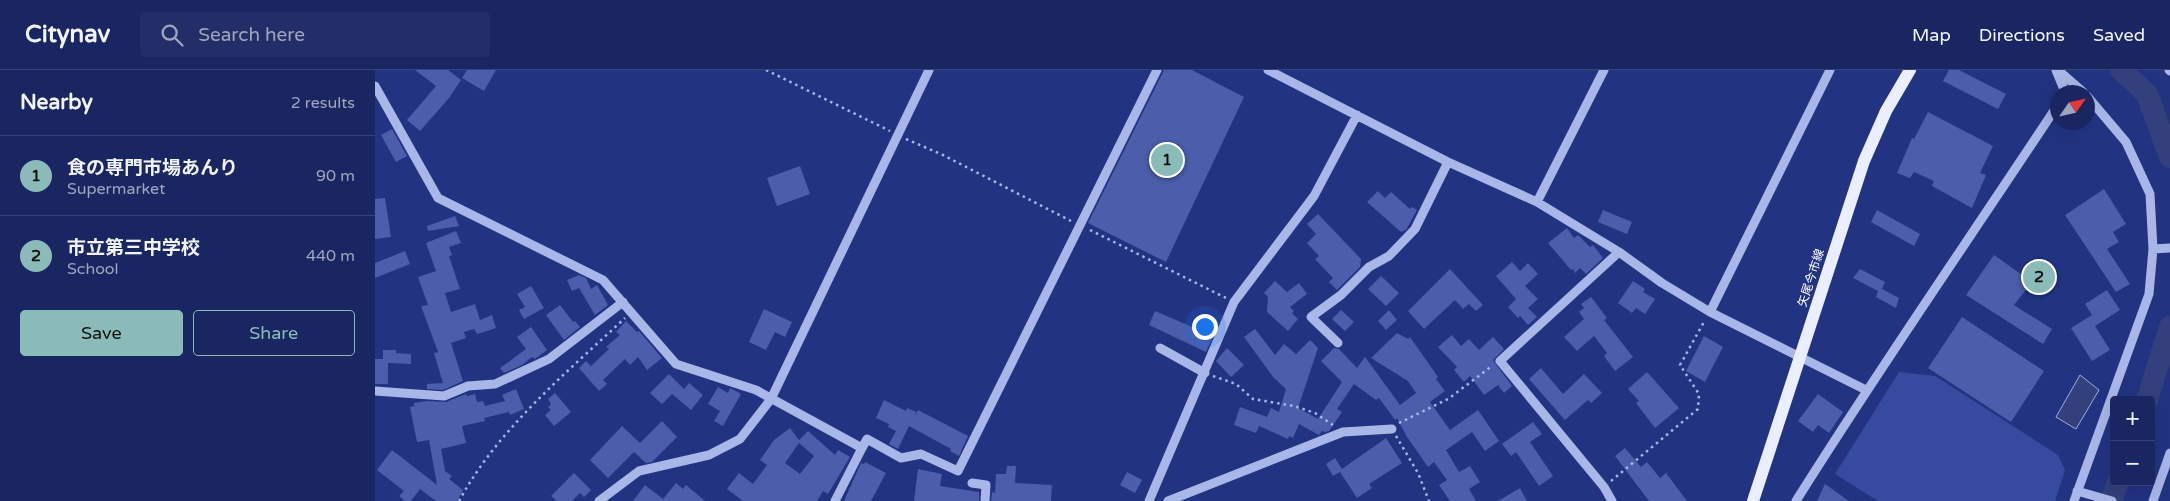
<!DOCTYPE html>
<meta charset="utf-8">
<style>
body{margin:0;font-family:"Varela Round","Noto Sans JP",sans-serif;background:#232e68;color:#f1f3f6}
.controls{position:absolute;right:15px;bottom:15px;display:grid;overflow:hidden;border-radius:5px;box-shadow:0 5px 20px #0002}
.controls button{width:45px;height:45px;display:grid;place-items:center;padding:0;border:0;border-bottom:1px solid #384377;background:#1a2662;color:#f1f3f6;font:25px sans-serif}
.compass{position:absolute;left:1675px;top:15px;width:45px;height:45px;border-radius:50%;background:#1a2662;box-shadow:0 5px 20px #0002;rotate:56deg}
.you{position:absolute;left:829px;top:256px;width:18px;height:18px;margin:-12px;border:4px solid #fff;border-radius:50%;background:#1a73e8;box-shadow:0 0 0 8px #1a73e833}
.badge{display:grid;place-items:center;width:32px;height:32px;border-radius:50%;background:#8bbbb9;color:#111;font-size:16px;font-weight:700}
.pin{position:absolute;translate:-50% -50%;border:2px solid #fff;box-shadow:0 1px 5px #0006}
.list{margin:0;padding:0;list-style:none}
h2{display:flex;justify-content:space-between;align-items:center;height:65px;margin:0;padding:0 20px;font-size:21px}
h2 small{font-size:16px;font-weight:400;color:#9fa5be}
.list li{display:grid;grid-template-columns:32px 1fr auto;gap:15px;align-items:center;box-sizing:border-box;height:80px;padding:0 20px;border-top:1px solid #384377}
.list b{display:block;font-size:19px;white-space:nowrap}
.list p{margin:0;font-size:16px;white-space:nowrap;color:#9fa5be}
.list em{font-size:16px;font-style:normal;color:#9fa5be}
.actions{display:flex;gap:10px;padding:15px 20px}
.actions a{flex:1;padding:11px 0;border:1px solid #8bbbb9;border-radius:5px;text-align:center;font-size:18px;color:#8bbbb9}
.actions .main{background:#8bbbb9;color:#111}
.icon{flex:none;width:28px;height:28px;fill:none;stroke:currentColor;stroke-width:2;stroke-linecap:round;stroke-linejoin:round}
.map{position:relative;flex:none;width:1795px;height:431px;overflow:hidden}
header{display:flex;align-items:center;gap:30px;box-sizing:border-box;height:70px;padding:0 25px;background:#1a2662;border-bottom:1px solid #384377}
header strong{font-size:24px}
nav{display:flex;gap:28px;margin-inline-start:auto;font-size:18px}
.search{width:350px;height:45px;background:#232e68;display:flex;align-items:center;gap:12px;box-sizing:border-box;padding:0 18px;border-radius:5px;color:#9fa5be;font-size:19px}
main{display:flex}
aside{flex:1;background:#1a2662}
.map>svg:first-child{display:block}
.green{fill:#364ba0}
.water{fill:#33407b;stroke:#9dade9}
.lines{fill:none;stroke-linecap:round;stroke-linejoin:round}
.river{stroke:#33407b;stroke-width:22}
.building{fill:#4b5dab;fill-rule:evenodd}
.path{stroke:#a9b6e8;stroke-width:2.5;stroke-dasharray:2.5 4;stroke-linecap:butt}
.minor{stroke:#a9b6e8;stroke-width:9}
.major{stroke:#ebeefe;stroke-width:12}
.labels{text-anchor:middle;stroke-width:4;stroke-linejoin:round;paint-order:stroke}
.street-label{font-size:12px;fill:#fff;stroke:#223382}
</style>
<header>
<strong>Citynav</strong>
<div class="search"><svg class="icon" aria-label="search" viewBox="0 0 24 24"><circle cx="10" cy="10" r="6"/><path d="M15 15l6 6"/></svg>Search here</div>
<nav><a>Map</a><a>Directions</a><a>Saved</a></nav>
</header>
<main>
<aside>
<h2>Nearby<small>2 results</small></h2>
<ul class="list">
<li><span class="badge">1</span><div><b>食の専門市場あんり</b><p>Supermarket</p></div><em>90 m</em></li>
<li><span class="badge">2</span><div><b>市立第三中学校</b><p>School</p></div><em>440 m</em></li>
</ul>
<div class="actions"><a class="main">Save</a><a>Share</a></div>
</aside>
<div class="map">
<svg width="1795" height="431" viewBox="0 0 1795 431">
<rect width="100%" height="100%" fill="#223382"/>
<!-- green -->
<path class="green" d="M1524,302L1560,306L1683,385L1690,400L1680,431H1503L1460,404Z"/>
<!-- water -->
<path class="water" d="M1705,305L1724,320L1701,359L1681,347Z"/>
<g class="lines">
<!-- river -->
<path class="river" d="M1746,0L1772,24L1795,87
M1772,330L1795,257
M1736,431L1743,412"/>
</g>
<!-- building -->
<path class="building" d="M40,0H73L86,10L74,28L45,61L32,50L61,16Z
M92,0H121L109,21L87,8Z
M789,0H817L869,27L791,192L713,153Z
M1574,0H1584L1631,24L1623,39L1568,11Z
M1553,42L1618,76L1605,103L1611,105L1597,138L1557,116L1559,111L1539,102L1535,108L1522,103L1537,68L1539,69Z
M17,59L32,86L21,92L6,65Z
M425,96L435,124L402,136L392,108Z
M1729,119L1751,154L1738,162L1744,172L1732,179L1755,214L1741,222L1690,145Z
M1003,121L1010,128L1016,122L1035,139L1037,137L1042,140L1031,160L1026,162L992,132Z
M10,128L16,167L0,169V129Z
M1228,140L1257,152L1252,164L1223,152Z
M1502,140L1545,164L1539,176L1496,152Z
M943,144L986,189L985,197L962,220L954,212L958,208L940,189L944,186L932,173L941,164L932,154Z
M80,146L84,156L53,161L52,156Z
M1192,158L1199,168L1203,165L1215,177L1218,175L1228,188L1211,204L1205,198L1200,203L1198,199L1196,200L1173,173Z
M81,161L86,173L74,177L77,185L74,186L85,219L70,223L76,242L100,234L105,250L117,245L121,258L102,264L99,259L89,262L91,268L76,273L88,311L68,320L52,319V314L68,313L59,283L63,282L46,236L53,235L43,207L61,201L51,173Z
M30,181L35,194L0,208V193Z
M1619,185L1657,212L1639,235L1677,259L1668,274L1591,225Z
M1137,192L1145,201L1153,193L1163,204L1150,216L1163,229L1153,238L1162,247L1153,255L1145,246L1143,248L1133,237L1141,229L1121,206Z
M1075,199L1108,235L1101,241L1094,234L1088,239L1080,230L1049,259L1033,241Z
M1485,199L1510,212L1507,219L1524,228L1521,238L1501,227L1503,221L1478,208Z
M204,205L211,208L216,219L222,215L233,235L220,245L204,218L197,221L192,210Z
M1006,206L1024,223L1011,236L993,219Z
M900,211L912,222L924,213L932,224L915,237L919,241L917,243L923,249L913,261L892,242L893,227L889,223Z
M1258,211L1270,219L1268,222L1280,229L1270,244L1261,238L1257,243L1243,233Z
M156,216L169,238L149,249L144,240L150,237L142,224Z
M1732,220L1745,240L1720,256L1735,280L1717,291L1696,258L1717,245L1710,234Z
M1216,227L1232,248L1229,250L1258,287L1240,301L1229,286L1232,283L1219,266L1202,281L1189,267L1209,249L1204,242L1209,238L1206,234Z
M185,235L198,252L200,251L205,257L189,270L171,245Z
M389,239L417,252L410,267L400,262L391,280L374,272Z
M966,240L979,252L970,261L957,249Z
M1014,240L1022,250L1011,260L1003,251Z
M780,241L838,266L831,282L774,255Z
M1587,247L1669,301L1636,352L1553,298Z
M251,251L262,262L264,261L287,288L272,300L263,287L255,295L250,289L228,310L232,314L224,321L204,298L211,291L216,296L234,279L231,277L245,265L241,262Z
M156,257L172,280L160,289L157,287L147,295L129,303L125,298L151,279L142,267Z
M880,259L900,285L909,274L921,284L935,270L943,278L923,338L943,349L967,312L946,291L959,278L964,279L982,298L990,287L1025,335L1041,323L1033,311L996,288L1022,263L1033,269L1035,267L1063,307L1061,309L1070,321L1055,332L1075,360L1103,340L1124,371L1110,381L1097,362L1071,380L1084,402L1095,396L1105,412L1094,419L1101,431H1075L1064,415L1072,410L1059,392L1053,397L1032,367L1022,348L1020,350L1004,328L1001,330L979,314L962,339L967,342L954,361L950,362L947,361L944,365L924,354L918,368L914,366L913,369L884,356L881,363L859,355L865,337L892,347L896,338L904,342L911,319L898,307L869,267Z
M1077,265L1086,276L1094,269L1104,280L1118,267L1129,279L1118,290L1137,316L1129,323L1123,315L1109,325L1095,306L1089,312L1079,300L1082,297L1063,277Z
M1329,266L1348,277L1330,312L1311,301Z
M852,278L869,295L856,307L841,291Z
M8,280H21V283L36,284V294L13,293V314H0V289H8Z
M1166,298L1188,324L1209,304L1227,323L1216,333L1213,330L1190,350L1154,309Z
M1272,302L1304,338L1280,358L1261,333L1264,331L1253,319Z
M294,304L309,319L314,313L328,325L316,340L297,324L287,334L275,323Z
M343,317L353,323L355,318L366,324L348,356L339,351L345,341L333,334Z
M141,319L149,339L135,345L134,342L109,348L110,351L87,356L91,373L66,379L70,401L77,406L74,409L88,420L82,431H61L45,419L36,431H30L24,426L29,421L2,400L17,380L62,415L54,370L42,372L35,337L39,336V333L52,331L71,332L91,324L92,326L100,324L102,332L108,331L110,336L130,331L127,325Z
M180,323L196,342L179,356L170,345L176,340L173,337L176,334L173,329Z
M1443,324L1468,342L1454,363L1443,355L1438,362L1423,351Z
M509,330L531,341L532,338L541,342L540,346L543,340L593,366L584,386L575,381L576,379L534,356L523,379L514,374L521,361L513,357L514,354L501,348Z
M287,351L302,367L277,392L271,393L259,382L233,408L215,390L247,356L265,373Z
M1158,352L1167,364L1155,372L1178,406L1164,416L1141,382L1136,386L1127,374Z
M415,358L424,370L433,361L460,385L463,380L475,387L453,424L448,421L442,431H368L352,419L364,403L378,414L392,395L385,390L399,370ZM424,373L439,386L425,404L410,393Z
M1011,368L1027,393L994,414L997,418L982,428L965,402L958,406L951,394L960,388L967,399Z
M1250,378L1266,397L1272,392L1285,408L1291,403L1312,431H1274L1240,386Z
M490,392L511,403L496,431H469L486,393L489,394Z
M632,396H641L640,413L677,415L676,431H616L617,422L620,423L621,404H631Z
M543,399L567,404L565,416L604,422V431H539Z
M752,402L767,410L760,423L745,415Z
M199,403L216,420L209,427L205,423L197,431H182L176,426Z
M301,413L308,419L311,415L330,431H258L270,415L288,429Z
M1450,414L1474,431H1442Z
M1145,418L1152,431H1123Z"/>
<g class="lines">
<!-- path -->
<path class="path" d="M391,0L515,61
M531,69L568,85L696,151
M715,160L851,228
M838,306L861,314L878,329L919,336L940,343L958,355
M1024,353L1073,329L1117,296
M1021,366L1043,403L1054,431
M1236,411L1323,339L1324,324L1305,295L1330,250
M84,431C123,359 190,304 250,248"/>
<!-- minor -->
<path class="minor" d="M893,0L1073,92L1162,132L1244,182L1287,213L1335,242L1491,320
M1681,0L1690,22
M1683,0L1708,22
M1794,0L1795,1
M0,16L63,128L228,210L301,294L381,320L487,378L460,431
M1162,132L1229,0
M1778,179L1795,178
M1335,242L1455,0
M963,273L936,247L966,225L994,197L1014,186L1040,159L1073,92
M785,278L830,303
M0,321L69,326L93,316L120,314L174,289L248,232
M487,378L492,369L526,388L546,384L583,401L782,0
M597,413L611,415L610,431
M1702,421L1737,431
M224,431L264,401L334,385L365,369L396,329L554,0
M774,431L859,232L939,126L982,45
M793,431L968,362L1017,359
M1237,431L1229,417L1125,291L1244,182
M1421,431C1505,297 1595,168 1682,36
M1699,431L1774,224L1778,179L1775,124L1751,72L1712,26
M1778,431L1795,383"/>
<!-- major -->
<path class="major" d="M1378,431L1489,91L1511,41L1535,0"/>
</g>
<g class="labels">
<!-- street labels -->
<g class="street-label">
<text transform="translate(1436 208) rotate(-72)" y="4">矢尾今市線</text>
</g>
</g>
</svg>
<div class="controls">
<button>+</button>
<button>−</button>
</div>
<svg class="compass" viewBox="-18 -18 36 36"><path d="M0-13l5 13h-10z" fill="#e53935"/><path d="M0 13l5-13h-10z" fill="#9fa5be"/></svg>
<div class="you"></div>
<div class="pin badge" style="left:792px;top:90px">1</div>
<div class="pin badge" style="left:1664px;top:207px">2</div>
</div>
</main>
